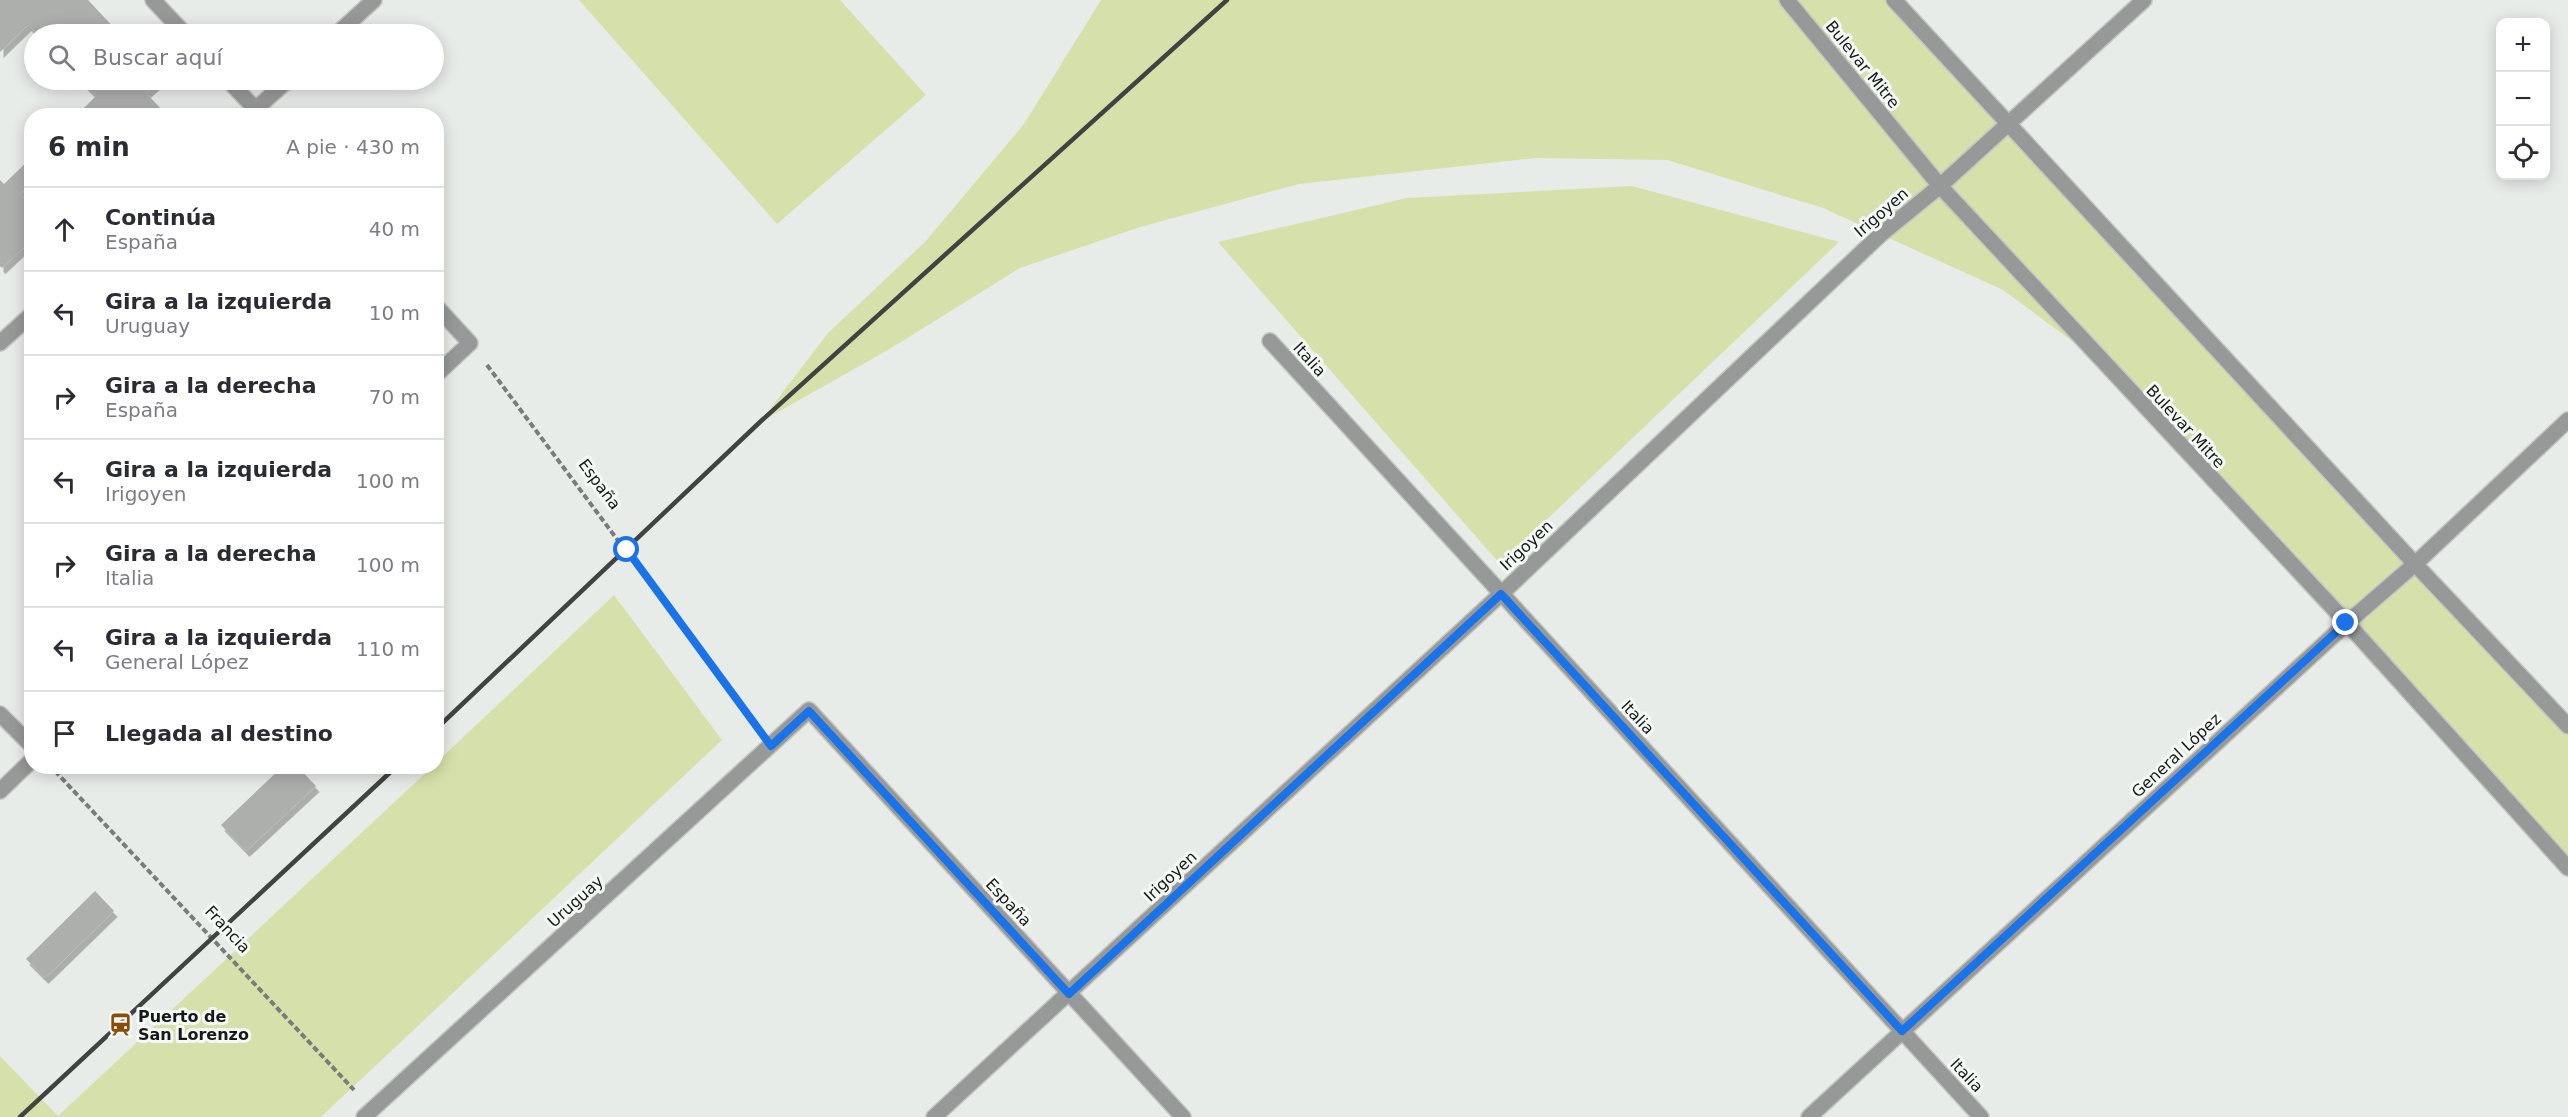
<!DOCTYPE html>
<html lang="es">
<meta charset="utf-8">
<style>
body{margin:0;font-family:"DejaVu Sans",sans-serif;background:#f7f7f7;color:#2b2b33}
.controls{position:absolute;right:18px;top:18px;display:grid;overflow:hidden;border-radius:12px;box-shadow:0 3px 15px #0003}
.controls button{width:54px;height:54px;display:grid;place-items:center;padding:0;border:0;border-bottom:2px solid #e1e1e2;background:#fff;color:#2b2b33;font:30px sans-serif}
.stop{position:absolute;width:18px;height:18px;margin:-14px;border:4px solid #1a73e8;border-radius:50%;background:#fff}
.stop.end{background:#1a73e8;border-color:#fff;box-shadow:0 2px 6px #0008}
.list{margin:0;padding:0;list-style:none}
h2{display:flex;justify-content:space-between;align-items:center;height:78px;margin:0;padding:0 24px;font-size:26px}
h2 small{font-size:20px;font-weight:400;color:#7c7c81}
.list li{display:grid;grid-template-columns:39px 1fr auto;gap:18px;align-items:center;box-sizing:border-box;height:84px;padding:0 24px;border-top:2px solid #e1e1e2}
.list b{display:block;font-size:22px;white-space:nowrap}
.list p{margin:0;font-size:20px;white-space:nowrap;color:#7c7c81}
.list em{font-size:20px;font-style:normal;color:#7c7c81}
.icon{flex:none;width:33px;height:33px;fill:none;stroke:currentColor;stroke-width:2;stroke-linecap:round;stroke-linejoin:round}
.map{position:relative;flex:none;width:2568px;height:1117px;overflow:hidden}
.search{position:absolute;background:#fff;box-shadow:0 3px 15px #0003;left:24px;top:24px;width:420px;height:66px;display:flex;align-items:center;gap:15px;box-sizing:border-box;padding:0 21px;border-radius:33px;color:#7c7c81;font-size:22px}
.panel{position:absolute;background:#fff;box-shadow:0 3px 15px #0003;left:24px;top:108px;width:420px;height:666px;border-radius:24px}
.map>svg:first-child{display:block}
.green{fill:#d6e0aa}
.building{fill:#acafab;filter:url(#shadow)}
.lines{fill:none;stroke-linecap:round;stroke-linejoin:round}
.minor-casing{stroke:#c2c6c3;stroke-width:18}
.path{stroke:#797c7a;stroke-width:4;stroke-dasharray:6 3;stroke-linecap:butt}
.minor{stroke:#979998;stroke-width:15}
.rail{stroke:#414342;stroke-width:4.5}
.route{stroke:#1a73e8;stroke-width:8}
.labels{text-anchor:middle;stroke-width:6;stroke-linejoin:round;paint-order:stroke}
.street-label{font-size:16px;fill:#171918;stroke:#f5f9f6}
.poi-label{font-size:16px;font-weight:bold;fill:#171918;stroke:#f5f9f6;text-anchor:start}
</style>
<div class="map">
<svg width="2568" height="1117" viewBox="0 0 2568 1117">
<defs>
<filter id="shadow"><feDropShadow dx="3.5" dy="6" stdDeviation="0" flood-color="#0004"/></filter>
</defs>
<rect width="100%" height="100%" fill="#e8ece9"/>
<!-- green -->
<path class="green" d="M579,0H840L926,95L777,224Z
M1101,0H1894L2568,726V868L2102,363L2003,290L1823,208L1667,160L1536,158L1299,184L1140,227L1020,268L888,350L760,422L828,333L925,242L1024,124Z
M1632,186L1839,242L1500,564L1218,242L1407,198Z
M614,595L722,740L321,1117H0V1056L58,1116L432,767L436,766L437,762Z"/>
<!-- building -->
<path class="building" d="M0,0H88L120,34H37L28,25L0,52Z
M80,80H161L146,93L165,113L163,116H76L96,96Z
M32,157V183L20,194L32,206V240L2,268L0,266V180L4,184Z
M283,766H297L316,786L246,851L221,825Z
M95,891L114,911L45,978L26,959Z"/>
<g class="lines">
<defs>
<path id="minor" d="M153,0L185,34
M1787,0L1940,186L2347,623L2568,868
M1894,0L2415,564L2568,726
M337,34L374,0
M228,80L262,116
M248,116L288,80
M436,306L470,343L436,375
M1270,341L1981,1117
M0,343L32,314
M0,714L32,746
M0,791L32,760
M364,1117L809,710L1183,1117
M934,1117L1501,594L1880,235L1940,186L2144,0
M1809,1117L2347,623L2415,564L2568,420"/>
</defs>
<!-- minor casing -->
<use href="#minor" class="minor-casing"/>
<!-- path -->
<path class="path" d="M487,365L755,724
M55,771L354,1090"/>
<!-- minor -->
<use href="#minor" class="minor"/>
<!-- rail -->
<path class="rail" d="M436,729L760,422L1227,0
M20,1117L397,766"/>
</g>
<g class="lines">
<!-- route -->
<path class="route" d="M627,550L771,746L809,711L1069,994L1501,594L1902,1031L2346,623"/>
</g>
<!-- icons -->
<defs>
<symbol id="station-bare" viewBox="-9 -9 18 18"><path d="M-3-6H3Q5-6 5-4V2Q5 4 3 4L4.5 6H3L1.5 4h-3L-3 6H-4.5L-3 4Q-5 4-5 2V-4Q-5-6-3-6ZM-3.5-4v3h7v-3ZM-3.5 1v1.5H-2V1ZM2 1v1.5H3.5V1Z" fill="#884d07" stroke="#f5f9f6" stroke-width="2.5" paint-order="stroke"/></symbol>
</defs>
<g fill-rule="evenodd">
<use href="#station-bare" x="104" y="1008" width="33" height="33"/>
</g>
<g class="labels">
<!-- street labels -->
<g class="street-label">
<text transform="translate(1863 64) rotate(51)" y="6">Bulevar Mitre</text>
<text transform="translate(1881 212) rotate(-41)" y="6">Irigoyen</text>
<text transform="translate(1310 359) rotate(48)" y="6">Italia</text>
<text transform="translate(2186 426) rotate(47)" y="6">Bulevar Mitre</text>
<text transform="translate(600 484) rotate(53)" y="6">España</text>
<text transform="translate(1526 545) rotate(-43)" y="6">Irigoyen</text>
<text transform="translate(1638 717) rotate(47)" y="6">Italia</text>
<text transform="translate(2176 755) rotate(-43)" y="6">General López</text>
<text transform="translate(1170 876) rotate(-43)" y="6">Irigoyen</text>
<text transform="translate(575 901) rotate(-42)" y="6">Uruguay</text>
<text transform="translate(1009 902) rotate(47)" y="6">España</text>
<text transform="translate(228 929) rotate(47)" y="6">Francia</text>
<text transform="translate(1967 1075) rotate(47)" y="6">Italia</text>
</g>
<!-- poi labels -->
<g class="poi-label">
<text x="138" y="1022">Puerto de<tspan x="138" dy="18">San Lorenzo</tspan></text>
</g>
</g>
</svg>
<div class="controls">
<button>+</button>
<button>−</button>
<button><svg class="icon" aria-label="locate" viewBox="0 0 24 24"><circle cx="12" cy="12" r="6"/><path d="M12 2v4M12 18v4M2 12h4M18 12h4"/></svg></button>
</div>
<div class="stop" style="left:627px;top:550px"></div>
<div class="stop end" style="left:2346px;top:623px"></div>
<div class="search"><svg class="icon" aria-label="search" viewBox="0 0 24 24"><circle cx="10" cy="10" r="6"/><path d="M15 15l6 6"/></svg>Buscar aquí</div>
<section class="panel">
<h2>6 min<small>A pie · 430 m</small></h2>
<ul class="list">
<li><svg class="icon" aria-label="ahead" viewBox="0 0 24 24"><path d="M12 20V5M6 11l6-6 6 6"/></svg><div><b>Continúa</b><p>España</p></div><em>40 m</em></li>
<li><svg class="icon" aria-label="left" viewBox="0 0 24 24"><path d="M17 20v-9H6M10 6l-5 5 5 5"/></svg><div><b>Gira a la izquierda</b><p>Uruguay</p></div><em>10 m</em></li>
<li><svg class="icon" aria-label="right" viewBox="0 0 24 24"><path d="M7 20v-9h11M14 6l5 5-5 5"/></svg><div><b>Gira a la derecha</b><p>España</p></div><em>70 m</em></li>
<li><svg class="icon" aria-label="left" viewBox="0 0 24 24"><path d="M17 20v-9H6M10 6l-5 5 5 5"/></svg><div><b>Gira a la izquierda</b><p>Irigoyen</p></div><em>100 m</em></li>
<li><svg class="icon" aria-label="right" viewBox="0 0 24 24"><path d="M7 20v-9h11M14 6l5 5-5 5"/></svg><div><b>Gira a la derecha</b><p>Italia</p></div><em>100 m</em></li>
<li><svg class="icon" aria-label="left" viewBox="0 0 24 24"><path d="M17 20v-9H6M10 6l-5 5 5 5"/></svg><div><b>Gira a la izquierda</b><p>General López</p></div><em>110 m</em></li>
<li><svg class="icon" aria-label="arrive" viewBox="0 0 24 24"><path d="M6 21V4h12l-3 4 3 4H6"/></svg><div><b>Llegada al destino</b></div></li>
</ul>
</section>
</div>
